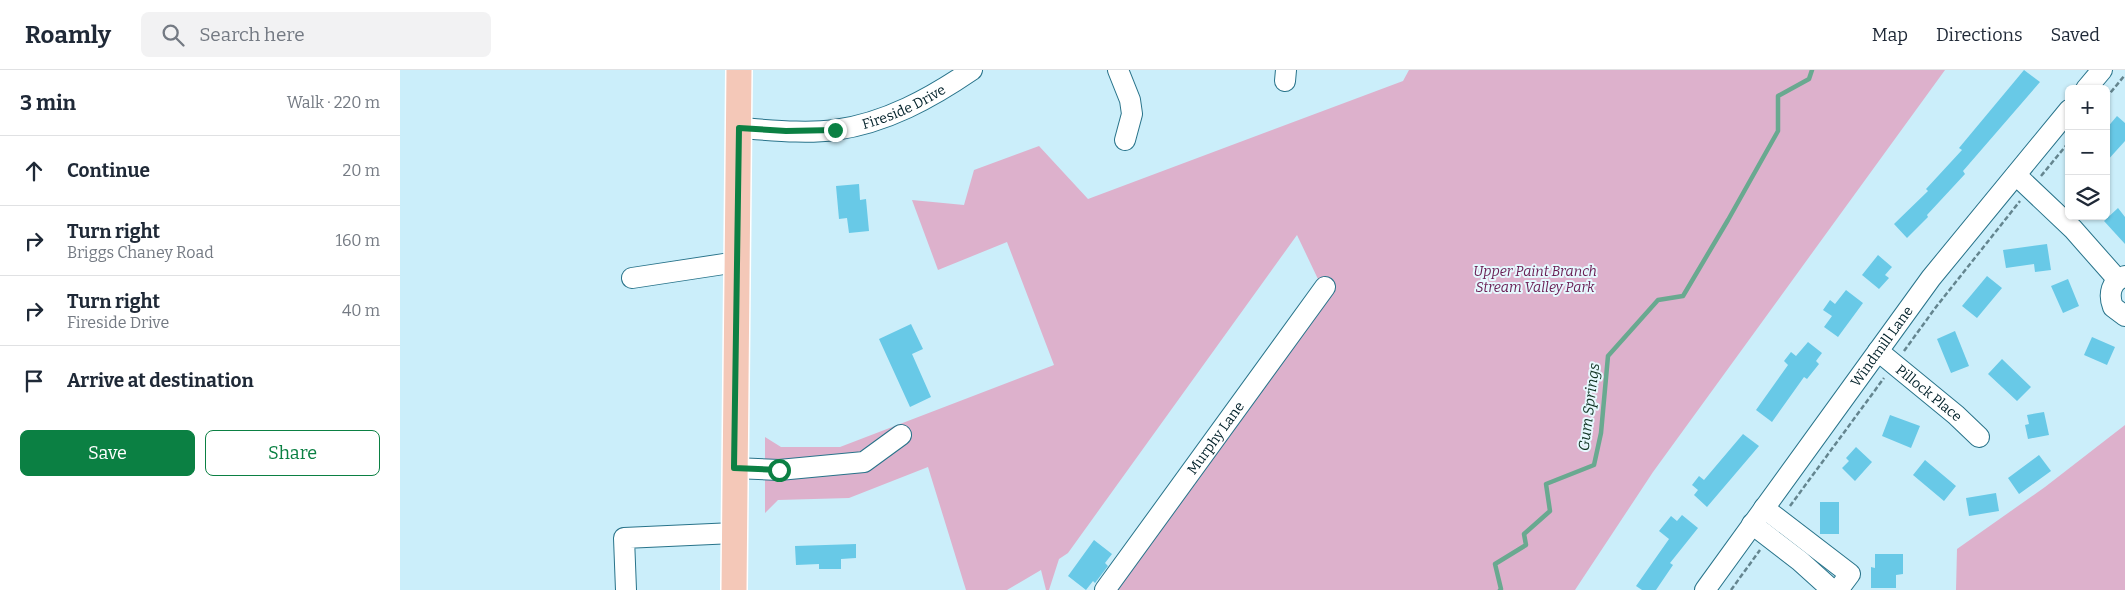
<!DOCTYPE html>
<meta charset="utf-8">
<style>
body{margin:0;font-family:Bitter,serif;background:#f2f2f3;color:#1f2937}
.controls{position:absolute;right:15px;top:15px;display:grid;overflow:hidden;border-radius:8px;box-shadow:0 1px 4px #0004}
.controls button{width:45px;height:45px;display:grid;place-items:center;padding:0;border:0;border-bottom:1px solid #e0e1e3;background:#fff;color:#1f2937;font:25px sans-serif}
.stop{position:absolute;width:15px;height:15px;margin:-11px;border:4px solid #0b8043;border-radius:50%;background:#fff}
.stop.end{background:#0b8043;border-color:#fff;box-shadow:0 1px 5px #0008}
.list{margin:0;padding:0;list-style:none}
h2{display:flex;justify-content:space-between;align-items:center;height:65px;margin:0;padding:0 20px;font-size:21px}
h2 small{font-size:16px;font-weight:400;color:#747a83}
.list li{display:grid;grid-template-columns:32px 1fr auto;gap:15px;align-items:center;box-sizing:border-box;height:70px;padding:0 20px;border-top:1px solid #e0e1e3}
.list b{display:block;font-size:19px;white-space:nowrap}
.list p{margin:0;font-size:16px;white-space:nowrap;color:#747a83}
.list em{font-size:16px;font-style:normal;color:#747a83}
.actions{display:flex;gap:10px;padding:15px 20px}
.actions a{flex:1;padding:11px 0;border:1px solid #0b8043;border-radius:8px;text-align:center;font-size:18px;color:#0b8043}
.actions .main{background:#0b8043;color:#fff}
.icon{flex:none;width:28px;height:28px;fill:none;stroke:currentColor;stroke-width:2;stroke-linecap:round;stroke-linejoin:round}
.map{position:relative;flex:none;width:1725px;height:520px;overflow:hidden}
header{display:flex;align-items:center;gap:30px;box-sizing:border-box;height:70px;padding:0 25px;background:#fff;border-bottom:1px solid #e0e1e3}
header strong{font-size:24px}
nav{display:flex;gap:28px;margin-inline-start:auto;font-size:18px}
.search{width:350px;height:45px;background:#f2f2f3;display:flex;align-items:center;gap:12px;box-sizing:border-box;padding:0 18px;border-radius:8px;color:#747a83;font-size:19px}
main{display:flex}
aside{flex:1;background:#fff}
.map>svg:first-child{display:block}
.green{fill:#ddb1cc}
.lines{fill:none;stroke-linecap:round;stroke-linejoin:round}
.stream{stroke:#69a990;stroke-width:4.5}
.building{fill:#68c9e7}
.minor-casing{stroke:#28738a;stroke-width:22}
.major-casing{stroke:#fff;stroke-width:28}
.path{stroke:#64858f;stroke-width:2.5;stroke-dasharray:5 2.5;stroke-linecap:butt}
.minor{stroke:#fff;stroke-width:20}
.major{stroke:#f4c8b8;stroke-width:25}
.route{stroke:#0b8043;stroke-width:6}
.labels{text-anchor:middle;stroke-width:4;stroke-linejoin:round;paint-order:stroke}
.street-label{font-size:14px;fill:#012029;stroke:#e6f8fe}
.park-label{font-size:14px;font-style:italic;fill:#691d53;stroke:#e6f8fe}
.water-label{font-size:15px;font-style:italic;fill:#103323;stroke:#e6f8fe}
</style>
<header>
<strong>Roamly</strong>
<div class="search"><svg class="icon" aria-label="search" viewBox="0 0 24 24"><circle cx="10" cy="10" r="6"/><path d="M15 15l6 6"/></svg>Search here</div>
<nav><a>Map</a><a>Directions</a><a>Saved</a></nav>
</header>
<main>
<aside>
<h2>3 min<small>Walk · 220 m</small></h2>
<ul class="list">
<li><svg class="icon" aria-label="ahead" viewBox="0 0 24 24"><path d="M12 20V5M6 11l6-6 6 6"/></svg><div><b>Continue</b></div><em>20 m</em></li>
<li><svg class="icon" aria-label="right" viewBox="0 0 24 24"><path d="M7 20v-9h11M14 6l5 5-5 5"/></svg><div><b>Turn right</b><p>Briggs Chaney Road</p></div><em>160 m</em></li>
<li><svg class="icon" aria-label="right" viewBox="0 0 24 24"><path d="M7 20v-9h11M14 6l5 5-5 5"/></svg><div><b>Turn right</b><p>Fireside Drive</p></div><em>40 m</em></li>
<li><svg class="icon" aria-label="arrive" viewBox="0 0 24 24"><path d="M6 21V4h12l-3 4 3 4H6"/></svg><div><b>Arrive at destination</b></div></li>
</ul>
<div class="actions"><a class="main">Save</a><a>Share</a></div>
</aside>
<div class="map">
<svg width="1725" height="520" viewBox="0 0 1725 520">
<rect width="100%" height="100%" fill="#cbeefa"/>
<!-- green -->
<path class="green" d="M1009,0H1545L1253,402L1175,520H714L927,228L897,165L668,483L659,489L649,520H646L641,500L607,520H566L528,397L449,428L378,430L365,443V367L381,377H440L654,295L607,172L538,200L512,130L564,135L574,100L639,76L688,129L1003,11Z
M1725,355V520H1556L1557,479L1645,417Z"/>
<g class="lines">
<!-- stream -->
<path class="stream" d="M1100,520L1101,519L1095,494L1126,475L1124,464L1150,441L1146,414L1194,395L1201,363L1208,286L1258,230L1283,226L1328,150L1378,61V26L1409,9L1412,0"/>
</g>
<!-- building -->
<path class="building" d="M1624,0L1640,12L1563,101L1565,104L1527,145L1528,147L1507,168L1494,154L1528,121L1526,119L1562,80L1559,78Z
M1717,46L1725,53V71L1706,92V59Z
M459,114L460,130L466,129L469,161L449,163L447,148L439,149L436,116Z
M1718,138L1725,147V174L1704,151Z
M1647,174L1651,200L1635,202L1634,194L1606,198L1603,180Z
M1478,185L1492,197L1485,205L1489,208L1479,219L1462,205Z
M1587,206L1602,218L1577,248L1562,236Z
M1668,209L1679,236L1663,243L1651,216Z
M1446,220L1463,233L1438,267L1424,257L1432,246L1423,240L1430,230L1435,234Z
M511,254L523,279L512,284L531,327L510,337L479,269Z
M1555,261L1569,296L1551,303L1537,269Z
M1692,267L1715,277L1707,295L1684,285Z
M1408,272L1422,283L1416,291L1419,294L1407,309L1404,307L1372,352L1356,340L1388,295L1384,291L1391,282L1396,286Z
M1602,289L1631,317L1617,331L1588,304Z
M1644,342L1649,365L1628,369L1625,355L1629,354L1627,345Z
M1490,345L1520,356L1511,378L1482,366Z
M1343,364L1359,376L1307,437L1294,425L1298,420L1292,415L1299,406L1304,410Z
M1456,377L1472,392L1455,411L1442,398L1449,391L1446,388Z
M1639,385L1651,401L1619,424L1608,408Z
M1525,390L1556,416L1544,431L1513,405Z
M1596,423L1599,441L1569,446L1566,428Z
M1420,432H1439V464H1420Z
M1282,445L1298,458L1270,493L1273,495L1256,520H1242L1236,516L1269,469L1259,461L1271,446L1277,451Z
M694,470L712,484L705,493L708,496L695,513L693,511L686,520L668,506Z
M456,474V488L441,489V499H419V494L396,495L395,476Z
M1475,484H1503V504L1496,505V518H1471V497L1475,498Z"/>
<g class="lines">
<defs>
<g id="minor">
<path d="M718,0L730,30L732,44L725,70"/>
<path d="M885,11L886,0"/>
<path d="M1686,19L1702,0"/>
<path id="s1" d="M339,58C370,60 404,64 435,60C486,53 531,28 572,0"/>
<path d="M1616,105L1673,159L1718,210"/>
<path d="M1725,206C1711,211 1708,224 1713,237L1725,246"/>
<path d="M232,208L337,192"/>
<path id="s2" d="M1478,281L1556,345L1579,367"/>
<path d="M334,398L379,400L464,392L501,365"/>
<path d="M1364,438L1450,504L1438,520"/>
<path d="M1352,454L1400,491L1432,520"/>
<path d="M226,520L224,468L334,463"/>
<path id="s3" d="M705,520L925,217"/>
<path id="s4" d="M1305,520L1531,208L1669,40"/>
</g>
<path id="major" d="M334,520L339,0"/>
</defs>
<!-- minor casing -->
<use href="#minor" class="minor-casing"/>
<!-- major casing -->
<use href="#major" class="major-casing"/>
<!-- path -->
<path class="path" d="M1706,28L1725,5
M1641,106L1669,72
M1504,281L1536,237L1620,131
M1390,436L1484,308
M1331,520L1360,480"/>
<!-- minor -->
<use href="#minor" class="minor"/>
<!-- major -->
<use href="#major" class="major"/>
</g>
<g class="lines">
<!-- route -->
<path class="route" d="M379,400L334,398L339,58L386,61L435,60"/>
</g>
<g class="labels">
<!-- street labels -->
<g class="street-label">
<text dy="5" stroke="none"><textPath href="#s1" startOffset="169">Fireside Drive</textPath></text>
<text dy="5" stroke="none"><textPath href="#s4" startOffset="301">Windmill Lane</textPath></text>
<text dy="5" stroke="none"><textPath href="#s2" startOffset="66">Pillock Place</textPath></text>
<text dy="5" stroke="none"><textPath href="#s3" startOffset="188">Murphy Lane</textPath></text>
</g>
<!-- park labels -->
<g class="park-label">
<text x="1135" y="206">Upper Paint Branch<tspan x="1135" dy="16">Stream Valley Park</tspan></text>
</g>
<!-- water labels -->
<g class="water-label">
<text transform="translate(1189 337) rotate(-83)" y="5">Gum Springs</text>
</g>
</g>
</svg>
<div class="controls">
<button>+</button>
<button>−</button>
<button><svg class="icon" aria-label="layers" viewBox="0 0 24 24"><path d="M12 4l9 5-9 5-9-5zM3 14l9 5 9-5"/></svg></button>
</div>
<div class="stop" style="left:379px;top:400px"></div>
<div class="stop end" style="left:435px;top:60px"></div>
</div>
</main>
